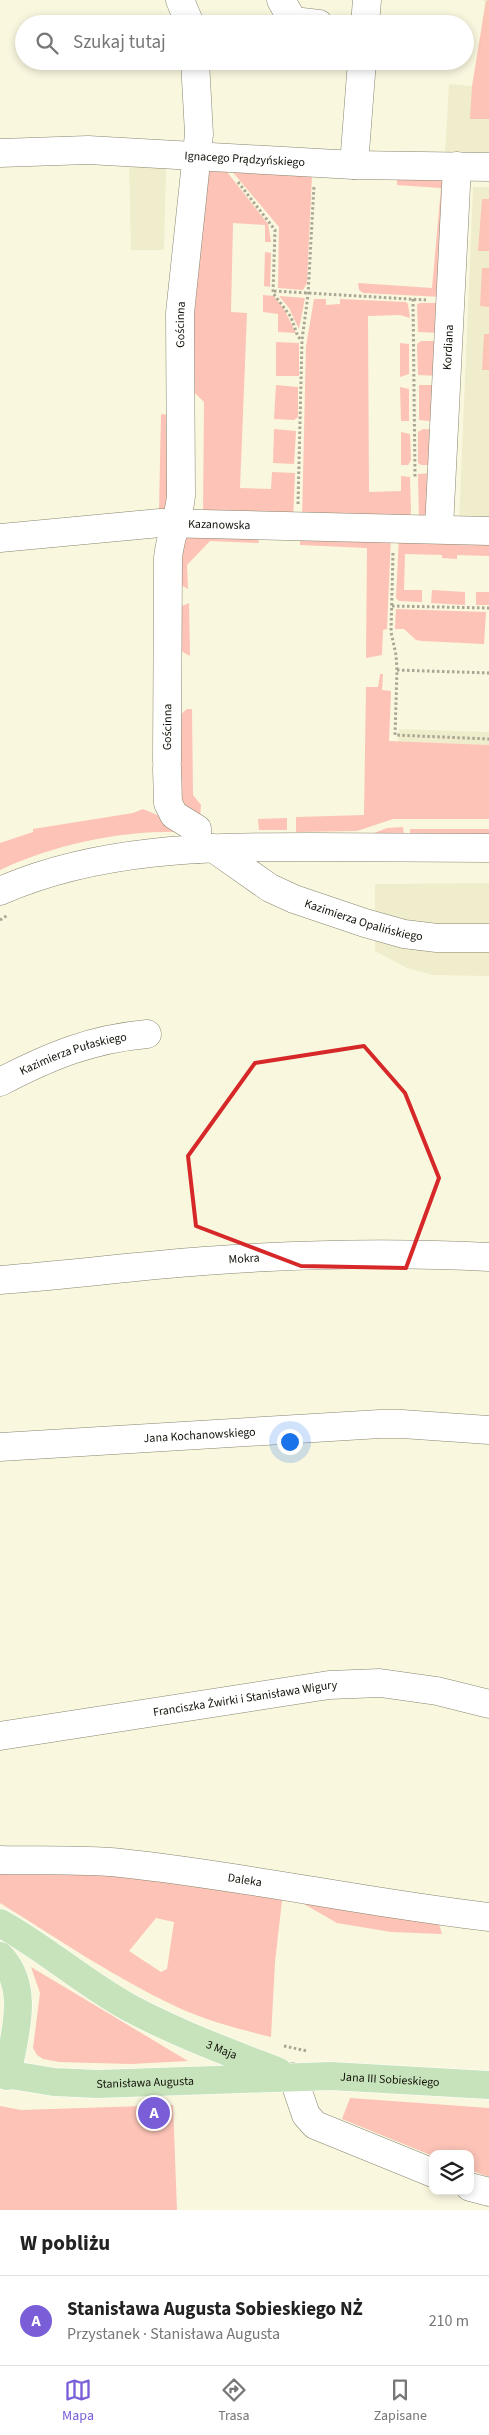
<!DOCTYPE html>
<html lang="pl">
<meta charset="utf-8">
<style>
body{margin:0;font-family:"Source Sans 3",sans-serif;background:#f6f6f6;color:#222}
.controls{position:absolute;right:15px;bottom:15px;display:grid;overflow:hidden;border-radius:10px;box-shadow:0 2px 8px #0003}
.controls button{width:45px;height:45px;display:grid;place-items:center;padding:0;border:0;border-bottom:1px solid #e0e0e0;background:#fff;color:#222;font:25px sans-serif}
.you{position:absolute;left:289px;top:1441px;width:18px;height:18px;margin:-12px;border:4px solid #fff;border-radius:50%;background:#1a73e8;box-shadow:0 0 0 8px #1a73e833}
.badge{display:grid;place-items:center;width:32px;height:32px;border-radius:50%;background:#795ed8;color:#fff;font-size:16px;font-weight:700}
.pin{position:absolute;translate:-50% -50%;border:2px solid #fff;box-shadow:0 1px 5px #0006}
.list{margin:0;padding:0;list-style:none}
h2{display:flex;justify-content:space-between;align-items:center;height:65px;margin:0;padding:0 20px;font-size:21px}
h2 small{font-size:16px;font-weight:400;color:#767676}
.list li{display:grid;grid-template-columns:32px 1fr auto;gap:15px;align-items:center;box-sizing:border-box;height:90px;padding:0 20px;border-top:1px solid #e0e0e0}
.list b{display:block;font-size:19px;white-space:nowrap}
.list p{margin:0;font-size:16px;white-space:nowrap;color:#767676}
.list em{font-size:16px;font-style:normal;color:#767676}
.icon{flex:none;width:28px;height:28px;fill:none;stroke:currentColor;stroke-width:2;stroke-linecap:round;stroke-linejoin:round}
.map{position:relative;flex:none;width:489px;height:2210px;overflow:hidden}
.search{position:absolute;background:#fff;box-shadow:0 2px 8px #0003;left:15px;right:15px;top:15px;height:55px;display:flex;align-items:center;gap:12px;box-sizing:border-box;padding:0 18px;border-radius:28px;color:#767676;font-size:19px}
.sheet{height:155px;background:#fff}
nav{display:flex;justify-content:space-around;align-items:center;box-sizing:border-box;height:70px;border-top:1px solid #e0e0e0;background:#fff;font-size:14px;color:#767676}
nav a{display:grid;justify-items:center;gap:2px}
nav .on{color:#795ed8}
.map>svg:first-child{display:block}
.built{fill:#f0edcd}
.green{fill:#fcc3b6;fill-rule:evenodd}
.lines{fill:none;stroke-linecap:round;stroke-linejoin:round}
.minor-casing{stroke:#88856f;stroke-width:29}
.major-casing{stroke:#fff;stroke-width:29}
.path{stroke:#a9a694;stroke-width:3;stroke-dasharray:2.5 2.5;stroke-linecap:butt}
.minor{stroke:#fff;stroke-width:28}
.major{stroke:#c7e3bb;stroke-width:28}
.marked{fill:none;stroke:#d62828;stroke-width:4;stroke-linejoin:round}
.labels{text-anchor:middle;stroke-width:5;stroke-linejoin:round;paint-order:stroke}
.street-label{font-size:12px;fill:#121109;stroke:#fff}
</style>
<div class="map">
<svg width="489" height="2210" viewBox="0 0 489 2210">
<rect width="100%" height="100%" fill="#faf7df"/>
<!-- built -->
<path class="built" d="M482,0H489V152L445,153L449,84L473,86L485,1Z
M129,166L166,167L164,250H131Z
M473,187H489V525L459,523Z
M399,729L489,732V745L398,742Z
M489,883V976L433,975L407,968L375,951V884Z"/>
<!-- green -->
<path class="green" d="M489,0V119H470L472,86L486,1Z
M231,170L312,175L307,283L303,290L278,288L279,227Z
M206,171L227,172L268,224L271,242H265V225L233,223L231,312L247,313L240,488L271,489L272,472L295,473L293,520L203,516L204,402L190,388L187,314Z
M397,179H444L443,297L363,293L359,290L358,283L432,288L441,188L397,185Z
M482,199H489V251H478Z
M265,252L271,253L270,287L264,286Z
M482,268H489V307L480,306Z
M263,295L274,296L285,311L296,333L278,332V314L263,312Z
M279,296L305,298L299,329L289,308Z
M314,299H326V305L340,304V299L406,302L408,304L410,318L400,315L368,316L369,492L401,491V476L410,477L411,512L408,520H302L306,346Z
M421,303H443L442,333L418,332L417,304Z
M484,334H489V370H482Z
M421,341H441L440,376L418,375L417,344Z
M276,342L299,343V376H276Z
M400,343L409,344V374L400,377Z
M276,385L298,387V417L294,420L274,419Z
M419,385H438V422L419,420Z
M400,387L409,389V421H401Z
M161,414L169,415L171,504L167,512L159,510Z
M274,429L296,431L294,464L273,463Z
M423,429L438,430L436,465H421L418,463V432Z
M401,432L410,434L411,460L408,465H401Z
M436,473L432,515L419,521L418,474Z
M257,536L259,543L210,541L187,565L188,589L179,584L181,542L185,537Z
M399,536L489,538V556L457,555V559L442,558V555L405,554L404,590H422V602L399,601L396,598Z
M300,537H391L387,629L383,630L382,655L366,658L367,548L300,545Z
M432,590L465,592V605L431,603Z
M476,592H489V605H476Z
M189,603L190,656L181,651L180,607Z
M396,609L486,612L484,644L422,641L416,640L404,629H395Z
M380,674H383L382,690L391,691L389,741L489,745V819H393L357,831L296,832V817L364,815L366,687H378Z
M187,709H192L193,795L201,805L200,818L177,803L180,715Z
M143,809L183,826L187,832C122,830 59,843 0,870V843L33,832V829L133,813Z
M287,818V830H259L258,819Z
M403,827L404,835H369L387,828Z
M410,829H489V836L410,835Z
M56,1865L180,1875L283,1889L437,1917L442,1934L391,1932L337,1923L283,1892L275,1962L271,2037C239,2029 207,2021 177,2007C115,1978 58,1939 0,1903V1866ZM156,1918L174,1922L167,1969L161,1972L129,1951Z
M31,1967L188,2061L131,2064L59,2062L43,2059L37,2055L33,2048L40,1993Z
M350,2098L489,2108V2177L470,2170V2154H433V2156L342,2119Z
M173,2105L177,2210H0V2106L21,2110Z"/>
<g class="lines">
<defs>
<g id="minor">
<path d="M180,0L190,24"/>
<path d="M281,0L293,21L319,24"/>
<path d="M365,24L367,0"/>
<path id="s1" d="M0,153L88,150L354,165L489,167"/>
<path d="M354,165L362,61"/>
<path id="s2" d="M439,528L457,166"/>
<path id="s3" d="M0,538L160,523L489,531"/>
<path id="s4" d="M167,761L168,558C170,536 179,518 181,496L180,313L199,134L195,61"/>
<path d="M167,768L168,803L174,815L197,829L198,849"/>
<path id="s5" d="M213,848L270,888L294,899L365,923L404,934L437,938H489"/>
<path d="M0,891C98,848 205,847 310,847C370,847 429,848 489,848"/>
<path id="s6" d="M0,1082C50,1056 91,1039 147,1034"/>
<path id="s7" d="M0,1280C68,1275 136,1266 204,1261C299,1254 394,1252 489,1257"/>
<path id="s8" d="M0,1447L380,1424H402L489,1430"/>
<path id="s9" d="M0,1736L329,1685L380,1683L437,1691L489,1704"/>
<path id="s10" d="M0,1860C40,1861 81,1859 121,1863C245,1876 366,1903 489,1917"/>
<path d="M293,2077L306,2115L315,2125L433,2173"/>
<path d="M470,2187L489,2192"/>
</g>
<g id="major">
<path id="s11" d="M0,1923C45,1948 83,1982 128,2007C176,2033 228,2052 279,2072"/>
<path d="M0,1956C31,1988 14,2036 7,2076"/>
<path id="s12" d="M0,2073L54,2082L98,2084L331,2076L489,2085"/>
</g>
</defs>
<!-- minor casing -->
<use href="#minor" class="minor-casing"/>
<!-- major casing -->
<use href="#major" class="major-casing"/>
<!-- path -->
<path class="path" d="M238,182L275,230L273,293L291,317L298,337L302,340
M274,291L426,300
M413,299L415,477
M298,504L302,340L308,295L314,185
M393,553L391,632L396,655L397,670L395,735L489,739
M392,606L489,608
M397,670L489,673
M0,920L8,915
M284,2046L307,2051"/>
<!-- minor -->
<use href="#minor" class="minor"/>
<!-- major -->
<use href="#major" class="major"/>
</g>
<!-- marked area -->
<path class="marked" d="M364,1046L405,1093L439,1178L406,1268L301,1266L196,1226L188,1156L255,1063Z"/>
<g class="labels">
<!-- street labels -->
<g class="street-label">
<text dy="4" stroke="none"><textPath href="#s1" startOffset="245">Ignacego Prądzyńskiego</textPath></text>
<text dy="4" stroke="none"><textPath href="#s4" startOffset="438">Gościnna</textPath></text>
<text dy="4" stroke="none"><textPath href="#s2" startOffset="181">Kordiana</textPath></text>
<text dy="4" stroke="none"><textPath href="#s3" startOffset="220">Kazanowska</textPath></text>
<text dy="4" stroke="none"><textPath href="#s4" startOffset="34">Gościnna</textPath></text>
<text dy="4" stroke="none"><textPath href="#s5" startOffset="169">Kazimierza Opalińskiego</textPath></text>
<text dy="4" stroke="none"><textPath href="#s6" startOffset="79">Kazimierza Pułaskiego</textPath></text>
<text dy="4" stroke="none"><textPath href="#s7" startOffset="245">Mokra</textPath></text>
<text dy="4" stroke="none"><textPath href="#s8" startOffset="200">Jana Kochanowskiego</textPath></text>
<text dy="4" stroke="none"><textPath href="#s9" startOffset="248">Franciszka Żwirki i Stanisława Wigury</textPath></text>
<text dy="4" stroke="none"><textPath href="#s10" startOffset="246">Daleka</textPath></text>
<text dy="4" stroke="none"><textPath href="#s11" startOffset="256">3 Maja</textPath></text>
<text dy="4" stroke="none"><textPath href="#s12" startOffset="391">Jana III Sobieskiego</textPath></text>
<text dy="4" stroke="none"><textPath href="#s12" startOffset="146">Stanisława Augusta</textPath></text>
</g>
</g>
</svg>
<div class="controls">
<button><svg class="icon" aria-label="layers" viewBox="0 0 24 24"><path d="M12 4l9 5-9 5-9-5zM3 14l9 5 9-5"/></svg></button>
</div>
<div class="you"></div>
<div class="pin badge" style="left:154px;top:2113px">A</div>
<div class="search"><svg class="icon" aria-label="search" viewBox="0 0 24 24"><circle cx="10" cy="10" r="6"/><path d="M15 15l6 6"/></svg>Szukaj tutaj</div>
</div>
<section class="sheet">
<h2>W pobliżu<small></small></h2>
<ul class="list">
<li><span class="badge">A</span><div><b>Stanisława Augusta Sobieskiego NŻ</b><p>Przystanek · Stanisława Augusta</p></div><em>210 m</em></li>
</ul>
</section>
<nav>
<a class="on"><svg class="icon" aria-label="map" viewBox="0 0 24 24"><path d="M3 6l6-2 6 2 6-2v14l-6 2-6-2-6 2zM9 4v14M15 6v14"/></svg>Mapa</a>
<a><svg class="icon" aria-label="directions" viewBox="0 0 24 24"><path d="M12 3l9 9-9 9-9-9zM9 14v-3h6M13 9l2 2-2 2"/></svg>Trasa</a>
<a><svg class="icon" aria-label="saved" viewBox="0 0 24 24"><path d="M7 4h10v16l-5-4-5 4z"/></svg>Zapisane</a>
</nav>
